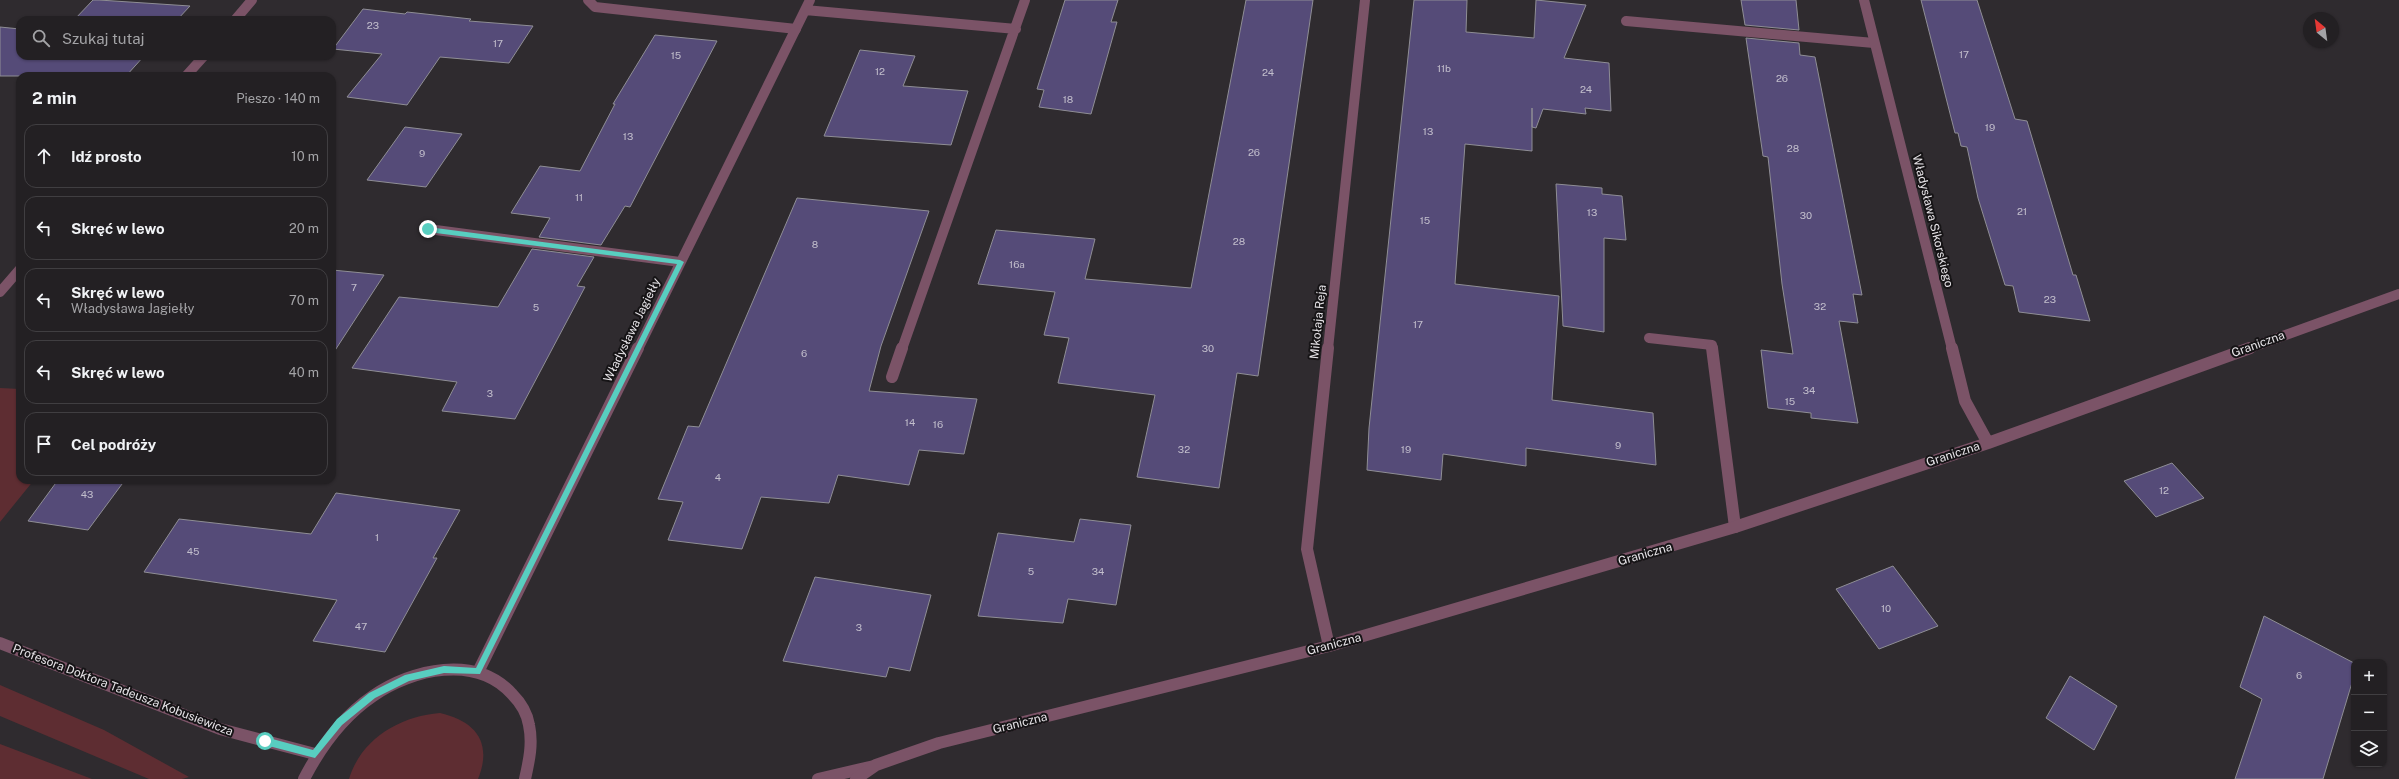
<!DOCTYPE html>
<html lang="pl">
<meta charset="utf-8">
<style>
body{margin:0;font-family:"Public Sans",sans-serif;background:#2b282b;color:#f1f3f6}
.controls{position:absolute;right:12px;bottom:12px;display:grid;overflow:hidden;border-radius:8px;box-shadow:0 1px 3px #0004}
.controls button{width:36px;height:36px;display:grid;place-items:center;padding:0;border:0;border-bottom:1px solid #403e41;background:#232023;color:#f1f3f6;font:20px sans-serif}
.compass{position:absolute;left:2303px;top:12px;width:36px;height:36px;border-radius:50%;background:#232023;box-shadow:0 1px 3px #0004;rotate:331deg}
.stop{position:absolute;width:12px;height:12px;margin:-9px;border:3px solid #58cec0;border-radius:50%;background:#fff}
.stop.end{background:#58cec0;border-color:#fff;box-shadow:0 1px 4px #0008}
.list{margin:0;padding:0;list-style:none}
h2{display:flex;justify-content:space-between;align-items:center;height:52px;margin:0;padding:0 16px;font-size:17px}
h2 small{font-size:13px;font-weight:400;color:#a3a3a6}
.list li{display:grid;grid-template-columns:26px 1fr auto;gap:12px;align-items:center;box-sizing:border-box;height:64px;margin:0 8px 8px;padding:0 8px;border:1px solid #403e41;border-radius:12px}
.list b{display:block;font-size:15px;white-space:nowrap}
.list p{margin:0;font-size:13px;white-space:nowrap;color:#a3a3a6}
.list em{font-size:13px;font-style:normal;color:#a3a3a6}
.icon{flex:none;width:22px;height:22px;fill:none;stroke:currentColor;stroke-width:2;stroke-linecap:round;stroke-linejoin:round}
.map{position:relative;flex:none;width:2399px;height:779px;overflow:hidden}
.search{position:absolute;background:#232023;box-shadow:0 1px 3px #0004;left:16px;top:16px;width:320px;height:44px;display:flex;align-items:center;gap:10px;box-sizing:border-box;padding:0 14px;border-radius:12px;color:#a3a3a6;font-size:15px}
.panel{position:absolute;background:#232023;box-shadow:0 1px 3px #0004;left:16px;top:72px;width:320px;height:412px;border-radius:12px}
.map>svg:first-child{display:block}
.green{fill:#5e2d32}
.building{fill:#554b78;stroke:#8f8e95}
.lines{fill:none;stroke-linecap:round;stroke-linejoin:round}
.service-far1{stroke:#7b5367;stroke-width:10}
.service{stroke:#7b5367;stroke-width:12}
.minor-far1{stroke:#7b5367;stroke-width:10}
.minor{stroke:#7b5367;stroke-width:12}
.route{fill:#58cec0}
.labels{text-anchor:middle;stroke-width:4;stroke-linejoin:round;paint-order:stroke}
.number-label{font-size:10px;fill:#c2becc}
.street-label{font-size:12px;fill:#e7e4e8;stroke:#161416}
</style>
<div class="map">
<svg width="2399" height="779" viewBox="0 0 2399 779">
<rect width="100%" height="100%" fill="#2f2b2f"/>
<!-- green -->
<path class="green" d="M0,388L20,389V480H34L0,522Z
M0,685L104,730L189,777L182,779H149L0,716Z
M440,713C475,721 493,742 478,779H349C361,739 400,716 440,713Z
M0,744L92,779H0Z"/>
<!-- building -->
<path class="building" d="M93,0H99L190,6L177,20H74Z
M1065,0H1118L1111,22H1117L1091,114L1039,107L1044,90L1037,89Z
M1246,0H1313L1258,376L1237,373L1219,488L1137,477L1155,395L1058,383L1069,338L1044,335L1055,292L978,284L996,230L1095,239L1085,279L1191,288Z
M1414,0H1467L1466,32L1534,38L1536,0L1586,5L1564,58L1609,63L1611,111L1585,108L1586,114L1543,109L1536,128L1532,127V108V151L1465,144L1455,284L1559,296L1552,400L1653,413L1656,465L1526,448V466L1443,454L1441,480L1367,470L1369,428Z
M1741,0H1796L1799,30L1745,25Z
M1921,0H1977L2015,119L2027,121L2073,275H2076L2090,321L2019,312L2013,286L2005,285L1978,198L1967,147L1961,146L1958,133H1955Z
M363,9L405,14L407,12L471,19L469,21L533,26L509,63L440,57L407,105L347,97L382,54L333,49Z
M0,27L20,29V56H144L126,76H0Z
M655,35L717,41L630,207L625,206L601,245L539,237L550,218L511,213L540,166L580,171L615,104H613Z
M1746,38L1799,43L1800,55L1815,57L1862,295L1853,294L1858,323L1839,321L1858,423L1811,418V413L1768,408L1761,350L1793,354L1782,284L1768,157L1763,156Z
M860,50L915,56L903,86L968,91L951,145L824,136Z
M405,127L462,134L426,187L367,180Z
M1556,184L1602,188V194L1622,196L1626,240L1604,238V332L1563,326Z
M797,198L929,211L881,346L869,391L977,399L964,454L919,450L909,485L838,475L829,503L761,497L742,549L668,540L683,502L658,499L688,426L699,427Z
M532,249L594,257L577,286L585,287L515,419L442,411L457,382L352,368L399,297L498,307Z
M332,270L384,275L332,355Z
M2172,463L2204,498L2156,517L2124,481Z
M58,480H125L88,530L28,521Z
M336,493L460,510L433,558H437L385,652L313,641L337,600L144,572L179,519L311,534Z
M1080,519L1131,525L1116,605L1068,599L1063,623L978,616L998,533L1074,542Z
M1893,566L1938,626L1879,649L1836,589Z
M815,577L931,595L910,671L889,667L886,677L783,661Z
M2264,616L2354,663V676L2323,779H2235L2262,699L2240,687Z
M2070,676L2117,706L2094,750L2046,718Z"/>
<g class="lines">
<!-- service-far1 -->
<path class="service-far1" d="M588,0L595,7L796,29
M1626,21L1874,43
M428,229L680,262
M1649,338L1712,345L1713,349"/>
<!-- service -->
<path class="service" d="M1712,348L1735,527
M818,779L874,766"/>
<!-- minor-far1 -->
<path class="minor-far1" d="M1864,0L1952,349
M805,10L1016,29
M235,20L252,0
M186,76L204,56
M0,292L20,269
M638,349L810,0
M902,349L1025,0
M1328,349L1365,0
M2247,349L2399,294"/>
<!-- minor -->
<path class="minor" d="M1328,348L1307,549L1329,646
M1952,348L1965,401L1988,443
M892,377L902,348
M0,643L220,729L315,754
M478,672L638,348
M304,779C321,746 342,717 373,696C412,669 476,654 512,694C520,702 527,713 529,725C533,744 529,761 525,779
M856,779L876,765L939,743L1329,646L1735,527L1988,443L2250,348"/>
</g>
<!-- route -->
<path class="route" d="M428,227L680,260L684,262L480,674L444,673L409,681L375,698L342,725L315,758L265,745L261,741L265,737L313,750L337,719L369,693L405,675L444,666L476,668L677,264L428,232L425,229Z"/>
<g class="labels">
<!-- number labels -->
<g class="number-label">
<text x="373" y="29">23</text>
<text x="498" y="47">17</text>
<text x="1964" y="58">17</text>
<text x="676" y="59">15</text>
<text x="1444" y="72">11b</text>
<text x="880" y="75">12</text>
<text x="1268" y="76">24</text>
<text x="1782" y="82">26</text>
<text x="1586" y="93">24</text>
<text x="1068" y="103">18</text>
<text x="1990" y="131">19</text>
<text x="1428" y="135">13</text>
<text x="628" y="140">13</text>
<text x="1793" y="152">28</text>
<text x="1254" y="156">26</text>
<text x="422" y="157">9</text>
<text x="579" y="201">11</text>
<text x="2022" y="215">21</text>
<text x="1592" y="216">13</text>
<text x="1806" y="219">30</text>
<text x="1425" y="224">15</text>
<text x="1239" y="245">28</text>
<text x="815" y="248">8</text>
<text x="1017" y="268">16a</text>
<text x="354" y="291">7</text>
<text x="2050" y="303">23</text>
<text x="1820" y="310">32</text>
<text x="536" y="311">5</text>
<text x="1418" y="328">17</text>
<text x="1208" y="352">30</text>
<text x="804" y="357">6</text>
<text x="1809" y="394">34</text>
<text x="490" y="397">3</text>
<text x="1790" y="405">15</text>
<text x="910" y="426">14</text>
<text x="938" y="428">16</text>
<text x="1618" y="449">9</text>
<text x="1184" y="453">32</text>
<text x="1406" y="453">19</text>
<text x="718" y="481">4</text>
<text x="2164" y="494">12</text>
<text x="87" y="498">43</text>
<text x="377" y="541">1</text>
<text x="193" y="555">45</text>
<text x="1031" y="575">5</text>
<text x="1098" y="575">34</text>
<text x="1886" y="612">10</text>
<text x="361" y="630">47</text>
<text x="859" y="631">3</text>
<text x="2299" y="679">6</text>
</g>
<!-- street labels -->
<g class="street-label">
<text transform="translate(1933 221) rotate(76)" y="4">Władysława Sikorskiego</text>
<text transform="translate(1318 322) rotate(-84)" y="4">Mikołaja Reja</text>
<text transform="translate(632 330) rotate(-64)" y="4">Władysława Jagiełły</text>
<text transform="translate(2258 344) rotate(-20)" y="4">Graniczna</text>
<text transform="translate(1953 454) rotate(-18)" y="4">Graniczna</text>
<text transform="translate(1645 554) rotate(-16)" y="4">Graniczna</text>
<text transform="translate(1334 644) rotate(-15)" y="4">Graniczna</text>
<text transform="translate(123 690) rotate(21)" y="4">Profesora Doktora Tadeusza Kobusiewicza</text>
<text transform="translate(1020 723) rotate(-14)" y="4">Graniczna</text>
</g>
</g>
</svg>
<div class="controls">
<button>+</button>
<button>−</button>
<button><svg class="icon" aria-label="layers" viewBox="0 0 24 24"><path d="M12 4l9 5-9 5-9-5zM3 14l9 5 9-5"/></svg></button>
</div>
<svg class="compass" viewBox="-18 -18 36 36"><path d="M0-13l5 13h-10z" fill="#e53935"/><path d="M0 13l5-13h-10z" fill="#a3a3a6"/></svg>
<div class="stop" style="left:265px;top:741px"></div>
<div class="stop end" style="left:428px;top:229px"></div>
<div class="search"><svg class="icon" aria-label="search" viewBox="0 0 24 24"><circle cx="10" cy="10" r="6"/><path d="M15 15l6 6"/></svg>Szukaj tutaj</div>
<section class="panel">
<h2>2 min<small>Pieszo · 140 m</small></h2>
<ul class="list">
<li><svg class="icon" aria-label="ahead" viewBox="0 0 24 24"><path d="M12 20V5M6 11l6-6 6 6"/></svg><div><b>Idź prosto</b></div><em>10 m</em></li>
<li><svg class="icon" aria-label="left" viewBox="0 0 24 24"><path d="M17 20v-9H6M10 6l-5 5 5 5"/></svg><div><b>Skręć w lewo</b></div><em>20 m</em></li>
<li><svg class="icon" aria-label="left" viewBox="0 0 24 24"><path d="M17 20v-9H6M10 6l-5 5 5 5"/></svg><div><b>Skręć w lewo</b><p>Władysława Jagiełły</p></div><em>70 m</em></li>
<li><svg class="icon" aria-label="left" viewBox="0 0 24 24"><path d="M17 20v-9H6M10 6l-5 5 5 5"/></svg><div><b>Skręć w lewo</b></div><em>40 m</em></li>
<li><svg class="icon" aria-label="arrive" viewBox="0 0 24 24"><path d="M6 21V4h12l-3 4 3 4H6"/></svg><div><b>Cel podróży</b></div></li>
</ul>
</section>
</div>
